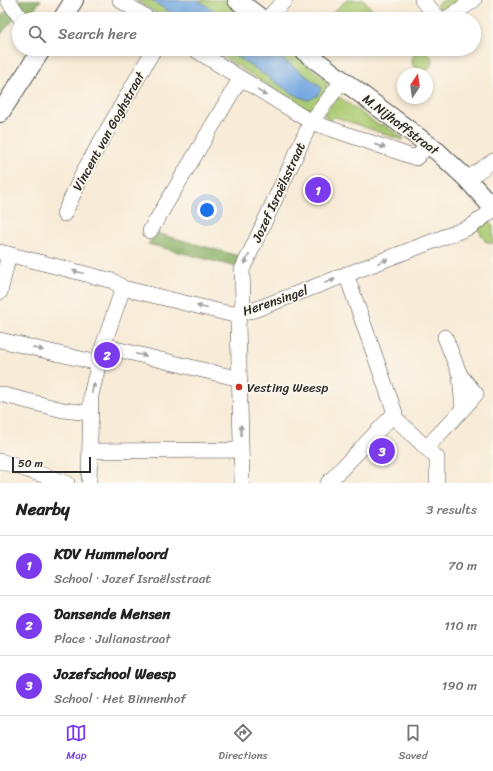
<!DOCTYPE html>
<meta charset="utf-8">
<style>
body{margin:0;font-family:Sriracha,sans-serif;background:#f2f2f2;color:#222}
.compass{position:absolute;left:397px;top:68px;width:36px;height:36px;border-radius:50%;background:#fff;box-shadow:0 2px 6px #0003;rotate:13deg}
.scale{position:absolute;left:12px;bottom:10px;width:79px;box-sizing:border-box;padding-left:4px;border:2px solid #2b2b2b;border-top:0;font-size:11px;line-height:14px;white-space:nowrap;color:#2b2b2b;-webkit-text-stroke:3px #fbf7ec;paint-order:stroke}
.you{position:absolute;left:207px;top:210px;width:14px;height:14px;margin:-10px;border:3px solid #fff;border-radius:50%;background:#1a73e8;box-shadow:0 0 0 6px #1a73e833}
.badge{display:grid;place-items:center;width:26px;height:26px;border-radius:50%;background:#7c3aed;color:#fff;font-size:13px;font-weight:700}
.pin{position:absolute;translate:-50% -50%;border:2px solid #fff;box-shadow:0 1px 4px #0006}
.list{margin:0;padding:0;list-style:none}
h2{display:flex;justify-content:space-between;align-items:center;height:52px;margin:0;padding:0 16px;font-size:17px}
h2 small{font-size:13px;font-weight:400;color:#767676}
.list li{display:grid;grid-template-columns:26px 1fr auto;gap:12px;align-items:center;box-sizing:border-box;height:60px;padding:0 16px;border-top:1px solid #e0e0e0}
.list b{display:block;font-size:15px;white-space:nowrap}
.list p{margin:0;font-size:13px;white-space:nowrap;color:#767676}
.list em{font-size:13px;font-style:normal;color:#767676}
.icon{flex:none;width:22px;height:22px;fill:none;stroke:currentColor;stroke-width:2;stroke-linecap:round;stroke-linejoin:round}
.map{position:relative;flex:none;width:493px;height:483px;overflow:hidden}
.search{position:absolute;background:#fff;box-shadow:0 2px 6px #0003;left:12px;right:12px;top:12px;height:44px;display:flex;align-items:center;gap:10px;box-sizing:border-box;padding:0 14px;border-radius:22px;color:#767676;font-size:15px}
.sheet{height:232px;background:#fff}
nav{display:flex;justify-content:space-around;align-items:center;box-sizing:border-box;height:56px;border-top:1px solid #e0e0e0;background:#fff;font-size:11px;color:#767676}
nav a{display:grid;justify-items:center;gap:2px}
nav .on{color:#7c3aed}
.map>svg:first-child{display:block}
.green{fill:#abcb73;stroke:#6b7b4f}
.forest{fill:#88af65;stroke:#5a6d48}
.water{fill:#74a8e1;stroke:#506a86}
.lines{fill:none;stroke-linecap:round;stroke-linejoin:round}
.minor-casing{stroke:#4a4845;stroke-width:16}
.major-casing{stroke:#4a4845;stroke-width:20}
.minor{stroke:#fff;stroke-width:15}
.major{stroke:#fff;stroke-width:18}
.oneway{fill:#a0a0a0}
.poi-dot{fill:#c8321e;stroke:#fbf7ec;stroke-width:1.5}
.labels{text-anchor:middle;stroke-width:3.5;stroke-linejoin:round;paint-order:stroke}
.street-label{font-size:13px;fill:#2b2b2b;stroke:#fbf7ec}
.poi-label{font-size:13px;fill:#2b2b2b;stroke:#fbf7ec;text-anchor:start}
</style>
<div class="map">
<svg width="493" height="483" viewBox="0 0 493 483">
<rect width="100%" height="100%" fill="#fbf7ec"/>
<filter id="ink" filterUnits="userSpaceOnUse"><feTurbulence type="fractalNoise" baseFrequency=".025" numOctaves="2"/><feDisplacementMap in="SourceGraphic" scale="8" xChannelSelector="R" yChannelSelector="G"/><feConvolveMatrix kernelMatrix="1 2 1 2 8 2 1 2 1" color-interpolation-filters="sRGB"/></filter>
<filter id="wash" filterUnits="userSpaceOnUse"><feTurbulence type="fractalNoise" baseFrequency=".012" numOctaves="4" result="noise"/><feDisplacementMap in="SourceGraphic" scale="16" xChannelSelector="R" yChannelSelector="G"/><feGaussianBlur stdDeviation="0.9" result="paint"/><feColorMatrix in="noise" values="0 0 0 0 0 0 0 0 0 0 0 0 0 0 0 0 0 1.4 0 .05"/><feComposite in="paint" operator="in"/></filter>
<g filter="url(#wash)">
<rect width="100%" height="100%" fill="#f8ebd7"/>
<!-- green -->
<path class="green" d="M136,0H151L180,19H165Z
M198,0H226L250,19H226Z
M347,0H364L376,14L371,19H342L332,13Z
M444,0H465L445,14L436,5Z
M211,49H226L293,94L308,100L313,98L320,86L268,49H288L326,80L327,91L313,109H305Z
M412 61a10 10 0 1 1 20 0a10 10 0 1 1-20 0Z
M337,98H341L378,125L383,124L404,139L402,140L338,118L335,117L331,121L327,119L324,114Z
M489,221L493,226V244L485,241L478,229Z"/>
<!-- forest -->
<path class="forest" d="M19,0H41L29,17Z
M9,8L15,18L0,35V17Z
M156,233L239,256L236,267L148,244Z"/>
<!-- water -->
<path class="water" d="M151,0H198L226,19H180Z
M226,49H268L320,86L321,89L317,96L308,100L293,94Z"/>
</g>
<g filter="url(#ink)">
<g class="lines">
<defs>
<path id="minor" d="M8,0L21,19
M120,0L149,19
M422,0L440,19
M267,19L285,0
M446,19L474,0
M194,49L311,122L416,158L429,144
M467,179L493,161
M64,214L85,169L154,49
M150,231L240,79
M0,252L113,281L123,288L230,314L254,310L470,227L493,210
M0,292L9,254
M0,340L98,363
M103,346L240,379
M460,375L476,394L463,409
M0,394L63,410L90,413
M393,416L437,458V483
M426,448L463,409L460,375L445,337
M90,451L241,450
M0,461L67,483
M89,483L91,395L103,346L123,288
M242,483L238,323L243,301L242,270L311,122L342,81
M328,483L395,413L346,274"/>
<path id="major" d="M237,0L262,19
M62,19L74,0
M301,49L438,152L467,179L493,208
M0,113L42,49"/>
</defs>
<!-- minor casing -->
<use href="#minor" class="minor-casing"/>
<!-- major casing -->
<use href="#major" class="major-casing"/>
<!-- minor -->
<use href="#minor" class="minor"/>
<!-- major -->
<use href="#major" class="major"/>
</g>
<!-- one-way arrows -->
<defs><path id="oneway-solid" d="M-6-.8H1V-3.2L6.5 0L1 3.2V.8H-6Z"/></defs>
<g class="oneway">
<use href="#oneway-solid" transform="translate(262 93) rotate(31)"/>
<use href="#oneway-solid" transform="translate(380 146) rotate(18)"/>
<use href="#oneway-solid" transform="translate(247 259) rotate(115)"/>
<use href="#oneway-solid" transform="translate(383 261) rotate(-21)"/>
<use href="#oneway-solid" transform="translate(78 272) rotate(-165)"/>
<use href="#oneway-solid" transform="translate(330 281) rotate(-21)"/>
<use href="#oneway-solid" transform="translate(202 307) rotate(-166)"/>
<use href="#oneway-solid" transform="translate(38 349) rotate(13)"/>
<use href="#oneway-solid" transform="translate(141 355) rotate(13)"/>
<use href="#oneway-solid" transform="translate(93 388) rotate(-77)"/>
<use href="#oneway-solid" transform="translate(241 430) rotate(-91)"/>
</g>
</g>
<!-- markers -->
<circle class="poi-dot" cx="239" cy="387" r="4"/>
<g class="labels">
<!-- street labels -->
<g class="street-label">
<text transform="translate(401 124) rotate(37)" y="5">M.Nijhoffstraat</text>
<text transform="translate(108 131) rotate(-61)" y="5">Vincent van Goghstraat</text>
<text transform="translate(278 192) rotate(-65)" y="5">Jozef Israëlsstraat</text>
<text transform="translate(275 300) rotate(-19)" y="5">Herensingel</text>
</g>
<!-- poi labels -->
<g class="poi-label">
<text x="247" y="392">Vesting Weesp</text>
</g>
</g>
</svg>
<svg class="compass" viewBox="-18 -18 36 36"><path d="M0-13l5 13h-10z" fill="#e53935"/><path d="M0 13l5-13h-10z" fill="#767676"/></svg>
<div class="scale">50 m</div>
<div class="you"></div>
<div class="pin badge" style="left:318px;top:190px">1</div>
<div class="pin badge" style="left:107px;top:355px">2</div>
<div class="pin badge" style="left:382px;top:451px">3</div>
<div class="search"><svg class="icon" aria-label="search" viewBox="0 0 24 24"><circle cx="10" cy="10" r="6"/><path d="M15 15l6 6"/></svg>Search here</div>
</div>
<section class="sheet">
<h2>Nearby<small>3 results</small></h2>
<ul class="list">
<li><span class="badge">1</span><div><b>KDV Hummeloord</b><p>School · Jozef Israëlsstraat</p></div><em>70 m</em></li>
<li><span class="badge">2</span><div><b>Dansende Mensen</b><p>Place · Julianastraat</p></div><em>110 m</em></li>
<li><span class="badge">3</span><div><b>Jozefschool Weesp</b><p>School · Het Binnenhof</p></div><em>190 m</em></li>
</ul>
</section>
<nav>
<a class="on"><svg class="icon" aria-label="map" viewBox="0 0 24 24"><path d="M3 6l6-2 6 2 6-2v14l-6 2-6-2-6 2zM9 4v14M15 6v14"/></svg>Map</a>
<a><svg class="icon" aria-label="directions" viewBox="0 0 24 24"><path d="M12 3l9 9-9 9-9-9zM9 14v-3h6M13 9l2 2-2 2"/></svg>Directions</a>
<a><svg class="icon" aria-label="saved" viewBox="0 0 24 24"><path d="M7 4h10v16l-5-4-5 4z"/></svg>Saved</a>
</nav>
